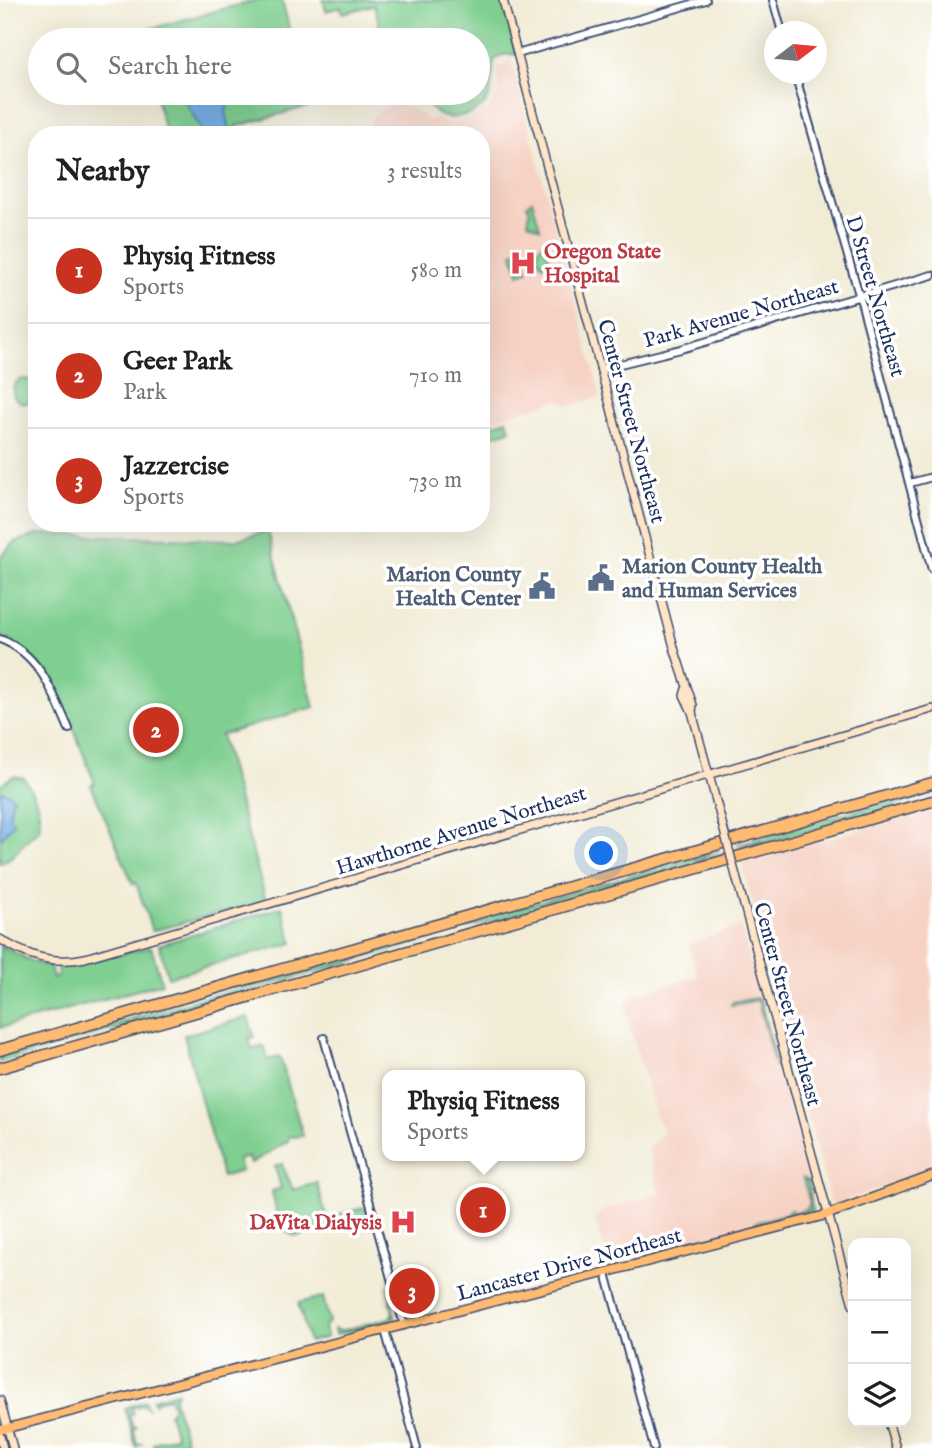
<!DOCTYPE html>
<meta charset="utf-8">
<style>
body{margin:0;font-family:"IM FELL English",serif;background:#f2f2f2;color:#202124}
.controls{position:absolute;right:21px;bottom:21px;display:grid;overflow:hidden;border-radius:14px;box-shadow:0 7px 28px #0002}
.controls button{width:63px;height:63px;display:grid;place-items:center;padding:0;border:0;border-bottom:2px solid #e0e0e0;background:#fff;color:#202124;font:35px sans-serif}
.compass{position:absolute;left:764px;top:21px;width:63px;height:63px;border-radius:50%;background:#fff;box-shadow:0 7px 28px #0002;rotate:74deg}
.you{position:absolute;left:602px;top:854px;width:24px;height:24px;margin:-18px;border:5px solid #fff;border-radius:50%;background:#1a73e8;box-shadow:0 0 0 10px #1a73e833}
.badge{display:grid;place-items:center;width:46px;height:46px;border-radius:50%;background:#c8321e;color:#fff;font-size:23px;font-weight:700}
.pin{position:absolute;translate:-50% -50%;border:4px solid #fff;box-shadow:0 2px 7px #0006}
.popup{position:absolute;left:382px;top:1070px;width:203px;height:91px;box-sizing:border-box;display:grid;place-content:center;border-radius:14px;background:#fff;filter:drop-shadow(0 2px 5px #0005);font-size:23px;white-space:nowrap;color:#757577}
.popup b{font-size:26px;color:#202124}
.popup::after{content:'';position:absolute;left:50%;top:100%;margin-left:-14px;border:14px solid transparent;border-top-color:#fff}
.list{margin:0;padding:0;list-style:none}
h2{display:flex;justify-content:space-between;align-items:center;height:91px;margin:0;padding:0 28px;font-size:30px}
h2 small{font-size:23px;font-weight:400;color:#757577}
.list li{display:grid;grid-template-columns:46px 1fr auto;gap:21px;align-items:center;box-sizing:border-box;height:105px;padding:0 28px;border-top:2px solid #e0e0e0}
.list b{display:block;font-size:26px;white-space:nowrap}
.list p{margin:0;font-size:23px;white-space:nowrap;color:#757577}
.list em{font-size:23px;font-style:normal;color:#757577}
.icon{flex:none;width:38px;height:38px;fill:none;stroke:currentColor;stroke-width:2;stroke-linecap:round;stroke-linejoin:round}
.map{position:relative;flex:none;width:932px;height:1448px;overflow:hidden}
.search{position:absolute;background:#fff;box-shadow:0 7px 28px #0002;left:28px;top:28px;width:462px;height:77px;display:flex;align-items:center;gap:18px;box-sizing:border-box;padding:0 24px;border-radius:38px;color:#757577;font-size:26px}
.panel{position:absolute;background:#fff;box-shadow:0 7px 28px #0002;left:28px;top:126px;width:462px;height:406px;border-radius:28px}
.map>svg:first-child{display:block}
.built{fill:#f6d2c4}
.green{fill:#7fcf90;stroke:#4d7f77;stroke-width:2}
.water{fill:#77aee6;stroke:#496ea2;stroke-width:2}
.lines{fill:none;stroke-linecap:round;stroke-linejoin:round}
.tertiary-casing{stroke:#3b4b70;stroke-width:10}
.secondary-casing{stroke:#3b4b70;stroke-width:10}
.primary-casing{stroke:#3b4b70;stroke-width:11}
.motorway-casing{stroke:#3b4b70;stroke-width:13}
.tertiary{stroke:#fff;stroke-width:6}
.secondary{stroke:#ffe4c6;stroke-width:7}
.primary{stroke:#ffbb71;stroke-width:8}
.motorway{stroke:#ffbb71;stroke-width:10}
.secondary-bridge-casing{stroke:#3b4b70;stroke-width:10;stroke-linecap:butt}
.secondary-bridge{stroke:#ffe4c6;stroke-width:7}
.labels{text-anchor:middle;stroke-width:7;stroke-linejoin:round;paint-order:stroke}
.health-label{font-size:21px;font-weight:bold;fill:#be3a42;stroke:#fff;text-anchor:start}
.street-label{font-size:21px;fill:#1b2f5e;stroke:#fff}
.service-label{font-size:21px;font-weight:bold;fill:#4e5e75;stroke:#fff;text-anchor:start}
</style>
<div class="map">
<svg width="932" height="1448" viewBox="0 0 932 1448">
<rect width="100%" height="100%" fill="#fff"/>
<filter id="ink" filterUnits="userSpaceOnUse"><feTurbulence type="fractalNoise" baseFrequency=".0143" numOctaves="2"/><feDisplacementMap in="SourceGraphic" scale="14" xChannelSelector="R" yChannelSelector="G"/><feConvolveMatrix kernelMatrix="1 2 1 2 8 2 1 2 1" color-interpolation-filters="sRGB"/></filter>
<filter id="wash" filterUnits="userSpaceOnUse"><feTurbulence type="fractalNoise" baseFrequency=".00686" numOctaves="4" result="noise"/><feDisplacementMap in="SourceGraphic" scale="28" xChannelSelector="R" yChannelSelector="G"/><feGaussianBlur stdDeviation="1.57" result="paint"/><feColorMatrix in="noise" values="0 0 0 0 0 0 0 0 0 0 0 0 0 0 0 0 0 1.4 0 .05"/><feComposite in="paint" operator="in"/></filter>
<g filter="url(#wash)">
<rect width="100%" height="100%" fill="#f2ecd6"/>
<!-- built -->
<path class="built" d="M511,60L601,397L569,406L558,400L481,423V135H368V128L373,115L391,103L404,104L429,120L432,117L448,123L467,120L484,111L487,113L501,90L498,88V68Z
M932,810V1169L834,1205L830,1201L742,863Z
M736,927L741,928L762,1003L810,1180L814,1209L608,1264L594,1216L600,1215L599,1212L660,1193L648,1148L661,1136L662,1127L658,1122L629,1025L625,1001L637,994L698,976L689,945Z"/>
<!-- green -->
<path class="green" d="M257,0H282L292,40H141L138,32Z
M323,0H503L517,54L502,55L494,60L490,95L484,105L471,114L451,118L440,116L420,98L417,101L404,93H478V40H384L374,5L343,13L341,7L326,11Z
M155,93H307L310,106L237,126L239,135H166Z
M532,200L540,228L528,222L530,211L527,205Z
M544,243L551,266L542,264L537,256L538,249Z
M521,248L528,271L519,274L513,253Z
M13 391a12 12 0 1 1 24 0a12 12 0 1 1-24 0Z
M507,420L510,430L482,439L481,428Z
M268,531L314,707L221,735L266,901L152,931L136,883L133,884L91,785L95,783C72,730 57,661 0,636V557L15,542L39,534L235,540Z
M13,776L24,778C35,795 42,810 39,830C23,839 18,857 0,863V785Z
M932,789V795L739,851L763,841L737,845Z
M720,850L694,860L722,855L0,1062V1056Z
M282,907L293,943L168,977L159,945Z
M0,945L33,962L50,966L53,978L57,976L59,967L151,947L162,983L0,1028Z
M756,998L761,1002L776,1069L758,1000L731,1005L733,1002Z
M248,1017L254,1037L249,1038L252,1049L264,1046L268,1060L280,1057L303,1136L288,1137V1141L250,1164L248,1157L238,1160L241,1171L222,1177L184,1035Z
M282,1164L293,1190L317,1183L327,1218L366,1207L368,1215L298,1236C277,1236 276,1207 272,1191L281,1188L275,1166Z
M803,1179L809,1182L812,1211L755,1226L756,1222L786,1214L791,1210L793,1213L807,1209L810,1203Z
M388,1286L395,1319L335,1335L334,1329L340,1331L390,1318L393,1312Z
M323,1297L329,1322L324,1327L327,1337L309,1342L298,1303Z
M177,1392L174,1399L186,1441L154,1448L153,1443L176,1436L169,1414L173,1406L169,1398L155,1401V1405L152,1399Z
M145,1401L147,1408L144,1405L132,1408L133,1414L129,1415L133,1427H137L133,1429L137,1443L142,1444L136,1447L125,1408Z"/>
<!-- water -->
<path class="water" d="M181,93H231L226,112L231,135H204Z
M4,791L13,797L9,817L14,823L0,839V792Z"/>
</g>
<g filter="url(#ink)">
<g class="lines">
<defs>
<path id="tertiary" d="M773,0L782,32
M517,54L706,0
M795,74L862,305L932,570
M600,369L681,349L932,275
M910,483L932,477
M0,639C40,654 53,693 69,729
M324,1038L404,1325
M606,1273L654,1448
M385,1330L417,1448"/>
<path id="secondary" d="M503,0L675,651L693,705L692,712
M686,689L684,695L692,712L722,823
M736,876L853,1305
M0,939C26,956 54,965 85,958L932,709
M0,1400L13,1448
M888,1422L896,1448
M0,1436L3,1448"/>
<path id="primary" d="M0,1430L826,1215L932,1176"/>
<path id="motorway" d="M0,1050L932,783
M0,1068L932,801"/>
</defs>
<!-- tertiary casing -->
<use href="#tertiary" class="tertiary-casing"/>
<!-- secondary casing -->
<use href="#secondary" class="secondary-casing"/>
<!-- primary casing -->
<use href="#primary" class="primary-casing"/>
<!-- motorway casing -->
<use href="#motorway" class="motorway-casing"/>
<!-- tertiary -->
<use href="#tertiary" class="tertiary"/>
<!-- secondary -->
<use href="#secondary" class="secondary"/>
<!-- primary -->
<use href="#primary" class="primary"/>
<!-- motorway -->
<use href="#motorway" class="motorway"/>
<defs>
<path id="secondary-bridge" d="M722,823L736,876"/>
</defs>
<!-- secondary-bridge casing -->
<use href="#secondary-bridge" class="secondary-bridge-casing"/>
<!-- secondary-bridge -->
<use href="#secondary-bridge" class="secondary-bridge"/>
</g>
</g>
<!-- icons -->
<defs>
<symbol id="hospital-bare" viewBox="-9 -9 18 18"><path d="M-5-5h3v3.5h4V-5h3V5h-3V1.5h-4V5h-3Z" fill="#e0444e" stroke="#fff" stroke-width="2.5" paint-order="stroke"/></symbol>
<symbol id="civic-bare" viewBox="-9 -9 18 18"><path d="M-.6-6.5H3V-4.5H.6V-3L4-1V1h2V6H-6V1h2V-1L-.6-3ZM-1.2 2.5V6h2.4V2.5Z" fill="#5c6f8a" stroke="#fff" stroke-width="2.5" paint-order="stroke"/></symbol>
</defs>
<g fill-rule="evenodd">
<use href="#hospital-bare" x="504" y="244" width="38" height="38"/>
<use href="#civic-bare" x="582" y="559" width="38" height="38"/>
<use href="#civic-bare" x="523" y="567" width="38" height="38"/>
<use href="#hospital-bare" x="384" y="1203" width="38" height="38"/>
</g>
<g class="labels">
<!-- health labels -->
<g class="health-label">
<text x="544" y="258">Oregon State<tspan x="544" dy="24">Hospital</tspan></text>
<text x="382" y="1229" text-anchor="end">DaVita Dialysis</text>
</g>
<!-- street labels -->
<g class="street-label">
<text transform="translate(876 296) rotate(74)" y="7">D Street Northeast</text>
<text transform="translate(741 313) rotate(-16)" y="7">Park Avenue Northeast</text>
<text transform="translate(632 421) rotate(75)" y="7">Center Street Northeast</text>
<text transform="translate(461 830) rotate(-17)" y="7">Hawthorne Avenue Northeast</text>
<text transform="translate(788 1004) rotate(75)" y="7">Center Street Northeast</text>
<text transform="translate(569 1264) rotate(-15)" y="7">Lancaster Drive Northeast</text>
</g>
<!-- service labels -->
<g class="service-label">
<text x="622" y="573">Marion County Health<tspan x="622" dy="24">and Human Services</tspan></text>
<text x="521" y="581" text-anchor="end">Marion County<tspan x="521" dy="24">Health Center</tspan></text>
</g>
</g>
</svg>
<div class="controls">
<button>+</button>
<button>−</button>
<button><svg class="icon" aria-label="layers" viewBox="0 0 24 24"><path d="M12 4l9 5-9 5-9-5zM3 14l9 5 9-5"/></svg></button>
</div>
<svg class="compass" viewBox="-18 -18 36 36"><path d="M0-13l5 13h-10z" fill="#e53935"/><path d="M0 13l5-13h-10z" fill="#757577"/></svg>
<div class="you"></div>
<div class="pin badge" style="left:483px;top:1210px">1</div>
<div class="popup"><b>Physiq Fitness</b>Sports</div>
<div class="pin badge" style="left:156px;top:730px">2</div>
<div class="pin badge" style="left:412px;top:1291px">3</div>
<div class="search"><svg class="icon" aria-label="search" viewBox="0 0 24 24"><circle cx="10" cy="10" r="6"/><path d="M15 15l6 6"/></svg>Search here</div>
<section class="panel">
<h2>Nearby<small>3 results</small></h2>
<ul class="list">
<li><span class="badge">1</span><div><b>Physiq Fitness</b><p>Sports</p></div><em>580 m</em></li>
<li><span class="badge">2</span><div><b>Geer Park</b><p>Park</p></div><em>710 m</em></li>
<li><span class="badge">3</span><div><b>Jazzercise</b><p>Sports</p></div><em>730 m</em></li>
</ul>
</section>
</div>
